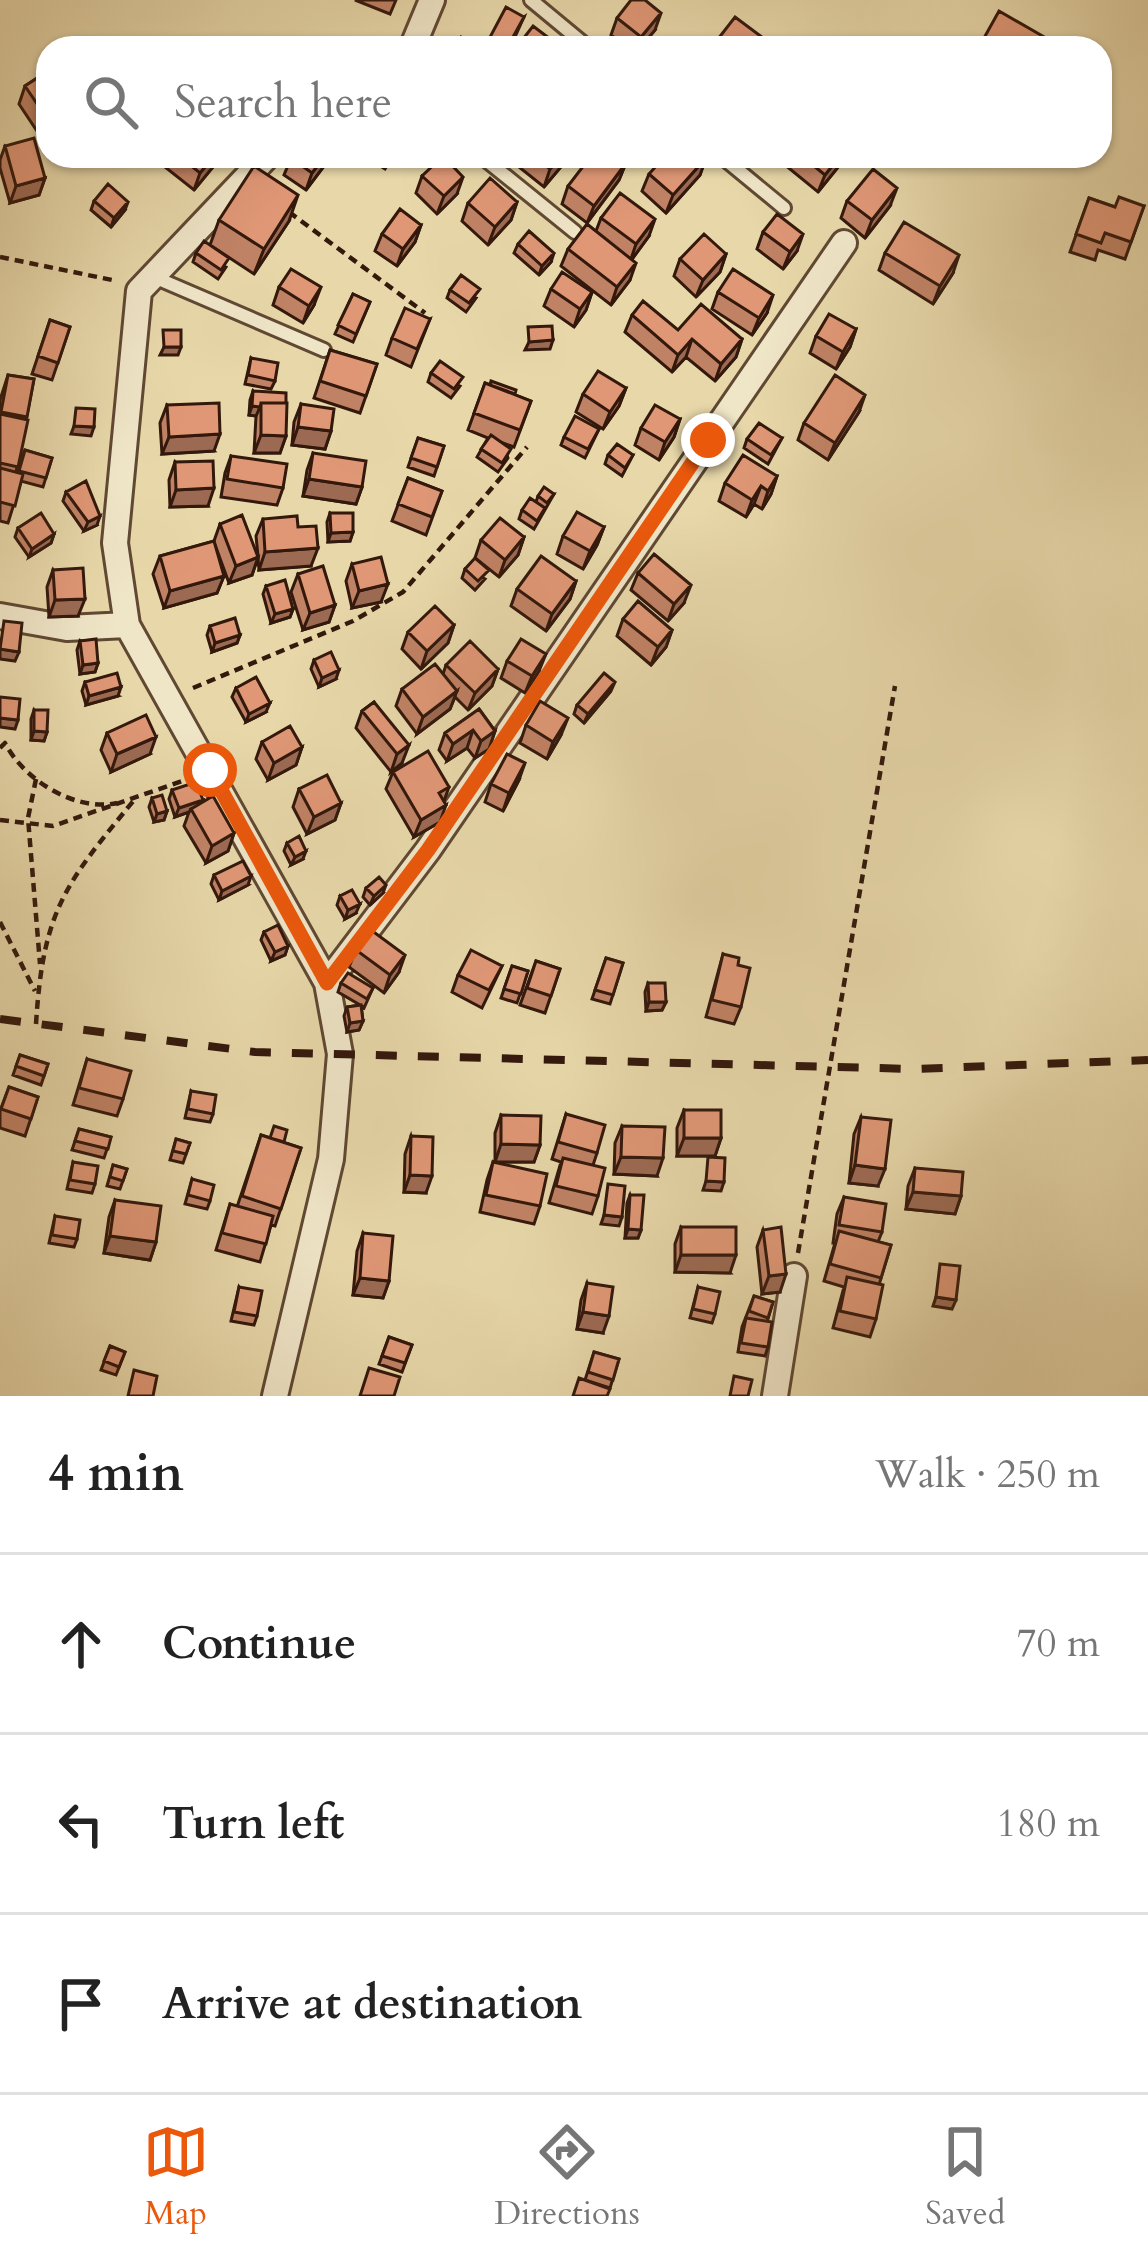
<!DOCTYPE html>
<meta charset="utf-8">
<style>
body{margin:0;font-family:Cardo,serif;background:#f2f2f2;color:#222}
.stop{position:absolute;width:36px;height:36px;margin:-27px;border:9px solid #ea580c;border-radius:50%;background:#fff}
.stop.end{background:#ea580c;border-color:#fff;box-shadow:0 3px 12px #0008}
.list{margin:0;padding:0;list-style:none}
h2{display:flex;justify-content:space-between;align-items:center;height:156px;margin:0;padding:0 48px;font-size:51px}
h2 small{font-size:39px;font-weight:400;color:#767676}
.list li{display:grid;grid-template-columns:78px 1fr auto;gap:36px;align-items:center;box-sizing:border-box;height:180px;padding:0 48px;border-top:3px solid #e0e0e0}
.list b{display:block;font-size:45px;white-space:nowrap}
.list em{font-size:39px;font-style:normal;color:#767676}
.icon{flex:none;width:66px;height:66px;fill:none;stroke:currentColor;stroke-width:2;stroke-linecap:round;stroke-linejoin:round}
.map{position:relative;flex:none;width:1148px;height:1396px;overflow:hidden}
.search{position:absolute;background:#fff;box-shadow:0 3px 9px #0004;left:36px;right:36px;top:36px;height:132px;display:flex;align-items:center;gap:30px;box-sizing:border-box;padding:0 42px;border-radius:36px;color:#767676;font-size:45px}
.sheet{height:696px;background:#fff}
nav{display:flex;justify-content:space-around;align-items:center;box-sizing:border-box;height:168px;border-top:3px solid #e0e0e0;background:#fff;font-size:33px;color:#767676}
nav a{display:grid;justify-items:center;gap:6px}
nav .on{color:#ea580c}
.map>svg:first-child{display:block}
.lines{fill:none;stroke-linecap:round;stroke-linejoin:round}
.lane-casing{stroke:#604833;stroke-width:18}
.street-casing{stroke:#604833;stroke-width:30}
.path{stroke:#33180c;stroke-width:4.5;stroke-dasharray:9 6;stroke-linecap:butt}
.lane{stroke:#efe5c7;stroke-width:12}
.street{stroke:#efe5c7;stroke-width:24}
.rail{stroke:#33180c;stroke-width:8;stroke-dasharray:21 21;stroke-linecap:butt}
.wall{fill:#c08265;stroke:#33180c;stroke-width:3}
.shaded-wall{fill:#9c6a53;stroke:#33180c;stroke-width:3}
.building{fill:#df9776;stroke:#33180c;stroke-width:3}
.route{stroke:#ea580c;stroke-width:15}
</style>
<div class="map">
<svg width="1148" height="1396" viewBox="0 0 1148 1396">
<rect width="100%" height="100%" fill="#e7d7a9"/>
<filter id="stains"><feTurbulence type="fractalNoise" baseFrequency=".00167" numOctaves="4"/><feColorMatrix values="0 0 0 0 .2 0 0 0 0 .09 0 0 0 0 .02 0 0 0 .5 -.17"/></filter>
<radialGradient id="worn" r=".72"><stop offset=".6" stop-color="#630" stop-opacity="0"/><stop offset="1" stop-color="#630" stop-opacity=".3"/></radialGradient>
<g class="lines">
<defs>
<path id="lane" d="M531,0L589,48
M481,156L575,232
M721,156L784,208
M154,277L324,350"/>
<path id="street" d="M412,48L432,0
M267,156L139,291L115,543L127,625L327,983L340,1054L331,1159L275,1396
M0,616L67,628L127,625
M327,983L428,850L844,243
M775,1396L794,1276"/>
</defs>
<!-- lane casing -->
<use href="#lane" class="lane-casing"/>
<!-- street casing -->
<use href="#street" class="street-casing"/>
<!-- path -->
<path class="path" d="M289,212L425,313
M0,257L117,281
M193,688L353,621L403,592L527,447
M0,748L5,743C24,780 75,812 117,803
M36,779L28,818L40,964
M0,820L53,826L188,779
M0,922L35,991
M36,1024C43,910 65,884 135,799
M798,1253L895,686"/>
<!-- lane -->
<use href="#lane" class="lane"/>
<!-- street -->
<use href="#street" class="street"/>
<!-- rail -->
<path class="rail" d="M0,1019L255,1052L914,1069L1148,1060"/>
</g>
<!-- wall -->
<path class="wall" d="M355,0H396L390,14Z
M524,17L510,48H486L489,39Z
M617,18L655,30L640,48H627L611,35Z
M48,71V136L43,140L19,104L25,86Z
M5,146L45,178L39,195L10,203L0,168V160Z
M169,156H222L194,190L165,167Z
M292,156H327L324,166L306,190L284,175Z
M364,156H393L385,169Z
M523,156H570L544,187L519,167Z
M788,156H847L818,192L785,165Z
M706,158L700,175L666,213L642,191L649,174Z
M626,163L619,180L587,223L562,204L568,186Z
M422,176L457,194L437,214L416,193Z
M1089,198L1115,207L1144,206L1125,259L1098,250L1095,260L1070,252Z
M94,201L125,210L111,227L91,210Z
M847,201L890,206L865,238L841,218Z
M517,202L511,220L488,245L462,221L468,203Z
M601,218L649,236L632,259L630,280L611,305L561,266L568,249L596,231Z
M219,220L289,221L254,274L210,245Z
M421,225L415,242L397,266L375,251L382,234Z
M763,232L797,251L783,269L757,249Z
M518,244L551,262L539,275L514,253Z
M196,253L226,267L218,279L193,262Z
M885,253L953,273L933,304L879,270Z
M726,254L720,272L696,297L674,276L680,259Z
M279,287L314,305L303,323L273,305Z
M551,289L592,292L586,310L574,327L544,306Z
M450,290L476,298L466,312L447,298Z
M718,292L767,313L752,335L712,309Z
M353,294L370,302L353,342L335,334Z
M632,315L678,330L742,339L736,357L715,381L686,357L672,372L625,332Z
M430,319L411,367L386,355L392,338Z
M50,320L70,327L52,380L32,374Z
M856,329L850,347L836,369L810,353L816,336Z
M330,350L377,364L360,413L314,398Z
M251,358L275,381L271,389L245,384Z
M431,373L460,386L451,398L428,382Z
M8,375L34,379L16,472L25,450L52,458L43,487L21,481L8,523L0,521V400Z
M485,383L531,401L514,447L503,443L508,458L498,472L477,457L488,438L468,430Z
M626,388L619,406L603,429L576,412L583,394Z
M253,391L286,436L280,453H254L256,416L249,415L250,400Z
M301,404L331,431L325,449L292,445L294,422Z
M167,405L214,451L162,454L160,423Z
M859,412L828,460L798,440L804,423Z
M680,419L674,437L659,460L635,445L641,428Z
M599,429L585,458L561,445L564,437Z
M418,438L444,446L434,476L408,467Z
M782,438L768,464L744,448L747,439Z
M313,453L362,487L356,504L303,496L307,470Z
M608,455H633L622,476L605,464Z
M231,456L283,488L277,505L221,497L225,473Z
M175,462L208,506L170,507L169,480Z
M777,476L771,494L762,509L754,504L746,517L719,501L725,483Z
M408,478L442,491L426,535L392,521Z
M66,492L97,525L84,531L63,501Z
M554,494L534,529L519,519L522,510L536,502L538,496Z
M330,513L353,532L350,541L328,542L327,522Z
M263,519L298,527L311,566L259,570L258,558L252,575L229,583L214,542L224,576L217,593L164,608L153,574L160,556L214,541L220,524L258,556L256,536Z
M604,527L597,545L583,569L557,554L563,536Z
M18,528L54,534L51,543L29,557L15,537Z
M524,537L518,555L499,577L475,558L481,540Z
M352,564L381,602L352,608L346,581Z
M465,569L485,579L475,590L462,578Z
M53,570L78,616L49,617L47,587Z
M638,573L684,603L668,621L631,590Z
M298,574L335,605L329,622L303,630L291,592Z
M576,581L570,599L546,631L511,606L517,589Z
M266,586L293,609L290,617L271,623L263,594Z
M623,619L672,630L666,647L651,665L617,636Z
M454,625L448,643L421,669L402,649L408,632Z
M210,626L240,635L237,643L212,652L207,635Z
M80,641L98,663L95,672L80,674L77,650Z
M314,660L336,679L319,687L311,669Z
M507,661L539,671L525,693L501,678Z
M446,665L498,669L492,686L468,710L455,697L450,709L417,734L396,706L402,689L443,674Z
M85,682L118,696L86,705L82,691Z
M236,688L266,712L246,722L232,697Z
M611,691L584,723L574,714L577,705Z
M374,702L402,763L391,772L356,728L362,711Z
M479,709L495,731L489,749L475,758L467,748L447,761L439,750L445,733Z
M34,710L47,732L44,741L31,740V719Z
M526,725L561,735L547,759L520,743Z
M107,733L150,754L111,772L101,750Z
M262,742L302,747L296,765L268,780L256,759Z
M393,772L449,787L444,801L440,822L414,837L386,789Z
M519,780L503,811L485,802L491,784Z
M299,789L341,803L335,820L307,834L293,807Z
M172,790L234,833L228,851L206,863L184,826L189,812L175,817L169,799Z
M152,798L167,811L164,820L154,822L149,807Z
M287,843L303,859L291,865L284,851Z
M214,875L248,885L219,900L211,884Z
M366,888L383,893L370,905L363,897Z
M340,896L356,913L345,919L337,905Z
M264,932L288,946L285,955L271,961L261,940Z
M356,950L399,972L384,993L349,967Z
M723,954L738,965L741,1007L734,1024L706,1017Z
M606,958L623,963L610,1004L592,999Z
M536,961L560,969L545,1013L520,1005Z
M502,966L482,1008L452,992L458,975Z
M512,966L528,971L517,1003L501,998Z
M341,983L373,988L364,1008L361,1006L363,1021L359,1030L347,1032L344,1016L347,1007L360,1005L338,992Z
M648,983L666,1002L662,1010L646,1011L645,992Z
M20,1055L48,1064L41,1085L13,1075Z
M87,1059L123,1099L117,1116L73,1105Z
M9,1087L38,1097L25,1136L0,1128V1111Z
M191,1091L213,1114L210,1122L185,1118Z
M684,1110L721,1138L715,1156H677V1128Z
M566,1114L597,1153L593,1165L598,1196L592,1214L549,1203L561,1162L552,1159Z
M501,1115L540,1145L534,1162H495V1133Z
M861,1117L878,1186L849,1183L854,1134Z
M622,1126L657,1176L614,1174L615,1143Z
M79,1129L111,1137L104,1158L72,1150Z
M261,1135L301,1148L275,1226L271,1225L260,1262L216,1250L230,1204L237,1207Z
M411,1136L426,1193L404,1192L405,1154Z
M176,1139L190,1143L183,1163L170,1160Z
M73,1162L95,1184L92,1193L67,1189Z
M493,1162L540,1206L534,1224L480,1212L487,1180Z
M113,1165L127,1169L120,1189L107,1186Z
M915,1168L961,1196L955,1214L906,1209L908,1186Z
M192,1179L210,1201L207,1209L185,1204Z
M630,1195L641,1230L638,1238H625L627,1203Z
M844,1197L882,1232L878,1242L891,1245L879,1285L876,1319L870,1337L833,1328L844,1287L824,1281L835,1243H833L837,1214Z
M115,1200L156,1242L150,1260L104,1253L109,1217Z
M55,1216L77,1239L74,1247L49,1243Z
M681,1227L730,1273L675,1272V1244Z
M763,1230L780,1292L762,1294L757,1247Z
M363,1233L389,1281L383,1298L353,1295L357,1251Z
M587,1283L603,1333L577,1329L581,1300Z
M239,1287L257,1316L254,1325L231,1321Z
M698,1287L715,1314L712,1323L690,1318Z
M754,1296L773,1302L767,1322L768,1347L765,1356L738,1352L742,1327Z
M389,1337L412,1345L402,1372L379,1364Z
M110,1346L125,1352L116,1375L101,1370Z
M594,1352L619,1359L610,1388L585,1380Z"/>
<!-- shaded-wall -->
<path class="shaded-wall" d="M661,13L655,30L640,48H638L641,37Z
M214,156H222L194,190L200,173Z
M325,156H327L324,166L306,190L312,173Z
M562,156H570L544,187L550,169Z
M840,156H847L818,192L825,175Z
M706,158L700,175L666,213L673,195Z
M626,163L619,180L587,223L594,206Z
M463,177L457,194L437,214L444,196Z
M45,178L39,195L10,203L16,186Z
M897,188L890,206L865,238L872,220Z
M298,195L289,221L254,274L264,249Z
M128,202L125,210L111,227L114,218Z
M517,202L511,220L488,245L495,227Z
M655,219L649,236L630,262L636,244Z
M421,225L415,242L397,266L403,249Z
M803,234L797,251L783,269L790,252Z
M554,253L551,262L539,275L542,266Z
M726,254L720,272L696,297L703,280Z
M959,255L953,273L933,304L940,286Z
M636,263L630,280L611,305L617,287Z
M321,287L314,305L303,323L309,306Z
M592,292L586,310L574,327L580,309Z
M773,295L767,313L752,335L759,318Z
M856,329L850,347L836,369L843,352Z
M692,339L686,357L672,372L678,355Z
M742,339L736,357L715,381L721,364Z
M553,340L550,349L525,350L529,342Z
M164,347H181L178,355H160Z
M626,388L619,406L603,429L610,412Z
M865,395L859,412L828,460L835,443Z
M252,406L260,407L256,416L249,415Z
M680,419L674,437L659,460L665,442Z
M74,426L94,427L91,436L71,434Z
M298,427L331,431L325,449L292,445Z
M220,434L214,451L162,454L169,437Z
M261,435L286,436L280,453H254Z
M777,476L771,494L762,509L768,491Z
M309,479L362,487L356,504L303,496Z
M761,486L754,504L746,517L752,500Z
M214,488L208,506L170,507L176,490Z
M100,516L97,525L84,531L88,522Z
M604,527L597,545L583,569L590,551Z
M353,532L350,541L328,542L331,533Z
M54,534L51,543L29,557L32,549Z
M524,537L518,555L499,577L505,560Z
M318,548L311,566L259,570L265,552Z
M258,557L252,575L229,583L236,566Z
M224,576L217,593L164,608L170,591Z
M576,581L570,599L546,631L552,614Z
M388,584L381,602L352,608L359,591Z
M691,585L684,603L668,621L674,604Z
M85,599L78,616L49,617L55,600Z
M335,605L329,622L303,630L310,613Z
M293,609L290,617L271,623L275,614Z
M454,625L448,643L421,669L427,651Z
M672,630L666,647L651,665L658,647Z
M240,635L237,643L212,652L215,643Z
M0,649L19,652L15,661L0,659Z
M546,654L539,671L525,693L532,676Z
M98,663L95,672L80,674L83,665Z
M498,669L492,686L468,710L475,693Z
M339,670L336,679L319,687L322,678Z
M615,682L611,691L584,723L588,714Z
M121,687L118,696L86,705L89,696Z
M457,691L450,709L417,734L423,717Z
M270,703L266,712L246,722L249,714Z
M0,718L18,720L15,729L0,727Z
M568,718L561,735L547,759L553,742Z
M473,730L467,748L447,761L453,744Z
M34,731L47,732L44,741L31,740Z
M495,731L489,749L475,758L481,741Z
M156,737L150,754L111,772L117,754Z
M409,745L402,763L391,772L397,754Z
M302,747L296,765L268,780L274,763Z
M525,763L519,780L503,811L509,793Z
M203,800L200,809H191L189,812L175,817L179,808Z
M341,803L335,820L307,834L314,817Z
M446,805L440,822L414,837L421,820Z
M167,811L164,820L154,822L157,814Z
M234,833L228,851L206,863L212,846Z
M306,851L303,859L291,865L295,857Z
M251,876L248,885L219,900L222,891Z
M386,885L383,893L370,905L374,896Z
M360,904L356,913L345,919L348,910Z
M288,946L285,955L271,961L275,952Z
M405,955L399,972L384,993L390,975Z
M649,1002H666L662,1010L646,1011Z
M363,1021L359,1030L347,1032L350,1023Z
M684,1138H721L715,1156H677Z
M501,1144L540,1145L534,1162H495Z
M621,1157L663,1158L657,1176L614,1174Z
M855,1165L885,1169L878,1186L849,1183Z
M410,1175L432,1176L426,1193L404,1192Z
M706,1181L724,1182L721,1191L703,1190Z
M913,1192L961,1196L955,1214L906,1209Z
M604,1215L622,1217L619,1226L601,1224Z
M628,1229L641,1230L638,1238H625Z
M110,1236L156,1242L150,1260L104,1253Z
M681,1255H736L730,1273L675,1272Z
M786,1274L780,1292L762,1294L769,1276Z
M360,1278L389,1281L383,1298L353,1295Z
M936,1297L956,1300L952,1309L933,1306Z
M583,1312L609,1316L603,1333L577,1329Z"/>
<!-- building -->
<path class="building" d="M631,0H645L661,13L641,37L617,18Z
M506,7L524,17L507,48L489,39Z
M999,11L1053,42L1050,48L979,47Z
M735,17L774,46L772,48H711Z
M533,26L562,48H516Z
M461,37L478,48H454Z
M48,71V120L25,86Z
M34,138L45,178L16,186L5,146Z
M179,156H214L200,173Z
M292,156H325L312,173L291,158Z
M443,156L463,177L444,196L422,176Z
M534,156H562L550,169Z
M591,156H616L626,163L594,206L568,186Z
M665,156H705L706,158L673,195L649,174Z
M802,156H840L825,175Z
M254,166L298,195L264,249L219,220Z
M873,169L897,188L872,220L847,201Z
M490,178L517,202L495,227L468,203Z
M108,184L128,202L114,218L94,201Z
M620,193L655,219L636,244L601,218Z
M1119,197L1144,206L1131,242L1105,233L1101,243L1076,234L1089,198L1115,207Z
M400,209L421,225L403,249L382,234Z
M777,214L803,234L790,252L763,232Z
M904,222L959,255L940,286L885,253Z
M587,224L636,263L617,287L568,249Z
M529,231L554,253L542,266L518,244Z
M704,234L726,254L703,280L680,259Z
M204,241L229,258L221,270L196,253Z
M291,269L321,287L309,306L279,287Z
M733,269L773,295L759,318L718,292Z
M562,272L592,292L580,309L551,289Z
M461,275L480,289L469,303L450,290Z
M353,294L370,302L356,334L338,325Z
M643,301L678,330L701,304L742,339L721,364L692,339L678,355L632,315Z
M405,308L430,319L417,349L392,338Z
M829,314L856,329L843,352L816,336Z
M50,320L70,327L58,363L38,356Z
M552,326L553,340L529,342L528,327Z
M163,330H181V347H164Z
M330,350L377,364L366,396L320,381Z
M251,358L278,363L275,381L248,375Z
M440,361L463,377L454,389L431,373Z
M598,371L626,388L610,412L583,394Z
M8,375L34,379L27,417L1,412Z
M835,375L865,395L835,443L804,423Z
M491,381L516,390L515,394L490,385Z
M485,383L531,401L520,430L474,413Z
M253,391L286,393V403H261L260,407L252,406Z
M219,403L220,434L169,437L167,405Z
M261,403H287L286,436L261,435Z
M301,404L334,409L331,431L298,427Z
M655,405L680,419L665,442L641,428Z
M76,408L95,409L94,427L74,426Z
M0,414L28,420L18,467L0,463Z
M575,416L599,429L588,449L564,437Z
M759,423L782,438L771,455L747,439Z
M491,435L511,449L502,463L481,449Z
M418,438L444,446L437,467L411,458Z
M617,444L633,455L625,468L608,455Z
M25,450L52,458L46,478L19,471Z
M313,453L366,461L362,487L309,479Z
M743,455L777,476L768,491L761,486L752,500L725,483Z
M231,456L287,464L283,488L227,479Z
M213,461L214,488L176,490L175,462Z
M0,468L23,474L15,506L0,502Z
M408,478L442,491L432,517L398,504Z
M86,481L100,516L88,522L66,492Z
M544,487L554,494L547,503L538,496Z
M530,498L545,508L537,521L522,510Z
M577,512L604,527L590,551L563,536Z
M41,513L54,534L32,549L18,528Z
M330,513H353V532L331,533Z
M242,515L258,557L236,566L220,524Z
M297,516L298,527L316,526L318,548L265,552L263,519Z
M500,518L524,537L505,560L481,540Z
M214,541L224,576L170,591L160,556Z
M654,554L691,585L674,604L638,573Z
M541,556L576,581L552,614L517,589Z
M381,557L388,584L359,591L352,564Z
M475,558L489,570L478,581L465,569Z
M323,566L335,605L310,613L298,574Z
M83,568L85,599L55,600L53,570Z
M285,580L293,609L275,614L266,586Z
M638,601L672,630L658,647L623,619Z
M435,606L454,625L427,651L408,632Z
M235,618L240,635L215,643L210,626Z
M4,621L22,623L19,652L0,649Z
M96,639L98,663L83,665L80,641Z
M521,639L546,654L532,676L507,661Z
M470,641L498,669L475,693L446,665Z
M331,652L339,670L322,678L314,660Z
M435,664L457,691L423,717L402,689Z
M117,673L121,687L89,696L85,682Z
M604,673L615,682L588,714L577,705Z
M256,677L270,703L249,714L236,688Z
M0,697L20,699L18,720L0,718Z
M540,701L568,718L553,742L526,725Z
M374,702L409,745L397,754L362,711Z
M479,709L495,731L481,741L473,730L453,744L445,733Z
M34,710H48L47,732L34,731Z
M146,715L156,737L117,754L107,733Z
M290,726L302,747L274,763L262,742Z
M428,751L449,787L439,793L446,805L421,820L393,772Z
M507,754L525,763L509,793L491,784Z
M327,775L341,803L314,817L299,789Z
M196,782L203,800L179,808L172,790Z
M162,795L167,811L157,814L152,798Z
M213,796L234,833L212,846L191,809Z
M299,836L306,851L295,857L287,843Z
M243,861L251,876L222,891L214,875Z
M379,877L386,885L374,896L366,888Z
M352,890L360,904L348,910L340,896Z
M278,925L288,946L275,952L264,932Z
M371,930L405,955L390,975L356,950Z
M471,950L502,966L489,990L458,975Z
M723,954L739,958L738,965L750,968L741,1007L712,1000Z
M606,958L623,963L613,995L595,990Z
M536,961L560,969L551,996L527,988Z
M512,966L528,971L521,994L504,989Z
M348,973L373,988L367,999L341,983Z
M648,983H665L666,1002H649Z
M361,1005L363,1021L350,1023L347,1007Z
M20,1055L48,1064L44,1076L16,1066Z
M87,1059L131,1071L123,1099L79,1088Z
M9,1087L38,1097L31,1119L1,1109Z
M191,1091L216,1095L213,1114L188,1109Z
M684,1110H721V1138H684Z
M566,1114L605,1125L597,1153L558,1142Z
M501,1115L541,1116L540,1145L501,1144Z
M861,1117L891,1120L885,1169L855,1165Z
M274,1126L287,1130L284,1142L270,1138Z
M622,1126L665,1127L663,1158L621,1157Z
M79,1129L111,1137L108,1149L75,1141Z
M261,1135L301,1148L281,1209L242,1196Z
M411,1136L433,1137L432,1176L410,1175Z
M176,1139L190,1143L186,1154L173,1151Z
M708,1157L725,1158L724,1182L706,1181Z
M563,1158L605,1168L598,1196L556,1186Z
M73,1162L98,1166L95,1184L70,1180Z
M493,1162L547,1174L540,1206L486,1195Z
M113,1165L127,1169L123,1181L110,1177Z
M915,1168L963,1172L961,1196L913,1192Z
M192,1179L214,1185L210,1201L188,1195Z
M608,1184L625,1186L622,1217L604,1215Z
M630,1195H644L641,1230L628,1229Z
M844,1197L886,1204L882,1232L839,1225Z
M115,1200L161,1206L156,1242L110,1236Z
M230,1204L273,1216L266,1244L222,1233Z
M55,1216L80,1220L77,1239L52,1235Z
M681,1227H736V1255H681Z
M781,1227L786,1274L769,1276L763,1230Z
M839,1231L891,1245L881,1278L830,1264Z
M363,1233L393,1236L389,1281L360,1278Z
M940,1264L960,1266L956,1300L936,1297Z
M847,1277L883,1285L876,1319L840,1311Z
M587,1283L613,1287L609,1316L583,1312Z
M239,1287L262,1291L257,1316L234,1312Z
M698,1287L720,1292L715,1314L693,1309Z
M754,1296L773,1302L768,1318L749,1311Z
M746,1318L772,1322L768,1347L741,1343Z
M389,1337L412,1345L405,1363L382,1356Z
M110,1346L125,1352L119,1367L104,1361Z
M594,1352L619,1359L613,1380L588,1372Z
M369,1368L400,1377L394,1396H360Z
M134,1370L157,1376L153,1396H128Z
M734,1376L752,1380L748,1396H730Z
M579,1378L610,1389L607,1396H573Z"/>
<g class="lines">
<!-- route -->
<path class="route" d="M210,770L327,983L428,850L708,440"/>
</g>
<rect width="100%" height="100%" filter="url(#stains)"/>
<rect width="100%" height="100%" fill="url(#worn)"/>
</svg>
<div class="stop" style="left:210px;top:770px"></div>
<div class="stop end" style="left:708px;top:440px"></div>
<div class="search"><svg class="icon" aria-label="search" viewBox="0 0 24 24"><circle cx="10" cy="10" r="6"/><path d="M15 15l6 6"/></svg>Search here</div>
</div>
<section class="sheet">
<h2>4 min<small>Walk · 250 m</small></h2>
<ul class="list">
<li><svg class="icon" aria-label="ahead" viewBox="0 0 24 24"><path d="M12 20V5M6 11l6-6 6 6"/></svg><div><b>Continue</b></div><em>70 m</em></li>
<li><svg class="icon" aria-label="left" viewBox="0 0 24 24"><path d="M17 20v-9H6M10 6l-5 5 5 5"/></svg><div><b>Turn left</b></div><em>180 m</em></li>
<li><svg class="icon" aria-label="arrive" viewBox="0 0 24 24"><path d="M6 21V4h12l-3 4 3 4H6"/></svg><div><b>Arrive at destination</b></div></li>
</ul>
</section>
<nav>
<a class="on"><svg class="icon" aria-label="map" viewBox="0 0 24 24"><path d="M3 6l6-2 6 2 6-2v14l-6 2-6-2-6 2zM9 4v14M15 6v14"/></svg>Map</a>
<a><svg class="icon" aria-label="directions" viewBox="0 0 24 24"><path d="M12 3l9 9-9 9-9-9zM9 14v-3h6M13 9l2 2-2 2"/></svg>Directions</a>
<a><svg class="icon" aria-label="saved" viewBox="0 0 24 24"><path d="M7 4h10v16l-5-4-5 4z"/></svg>Saved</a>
</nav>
